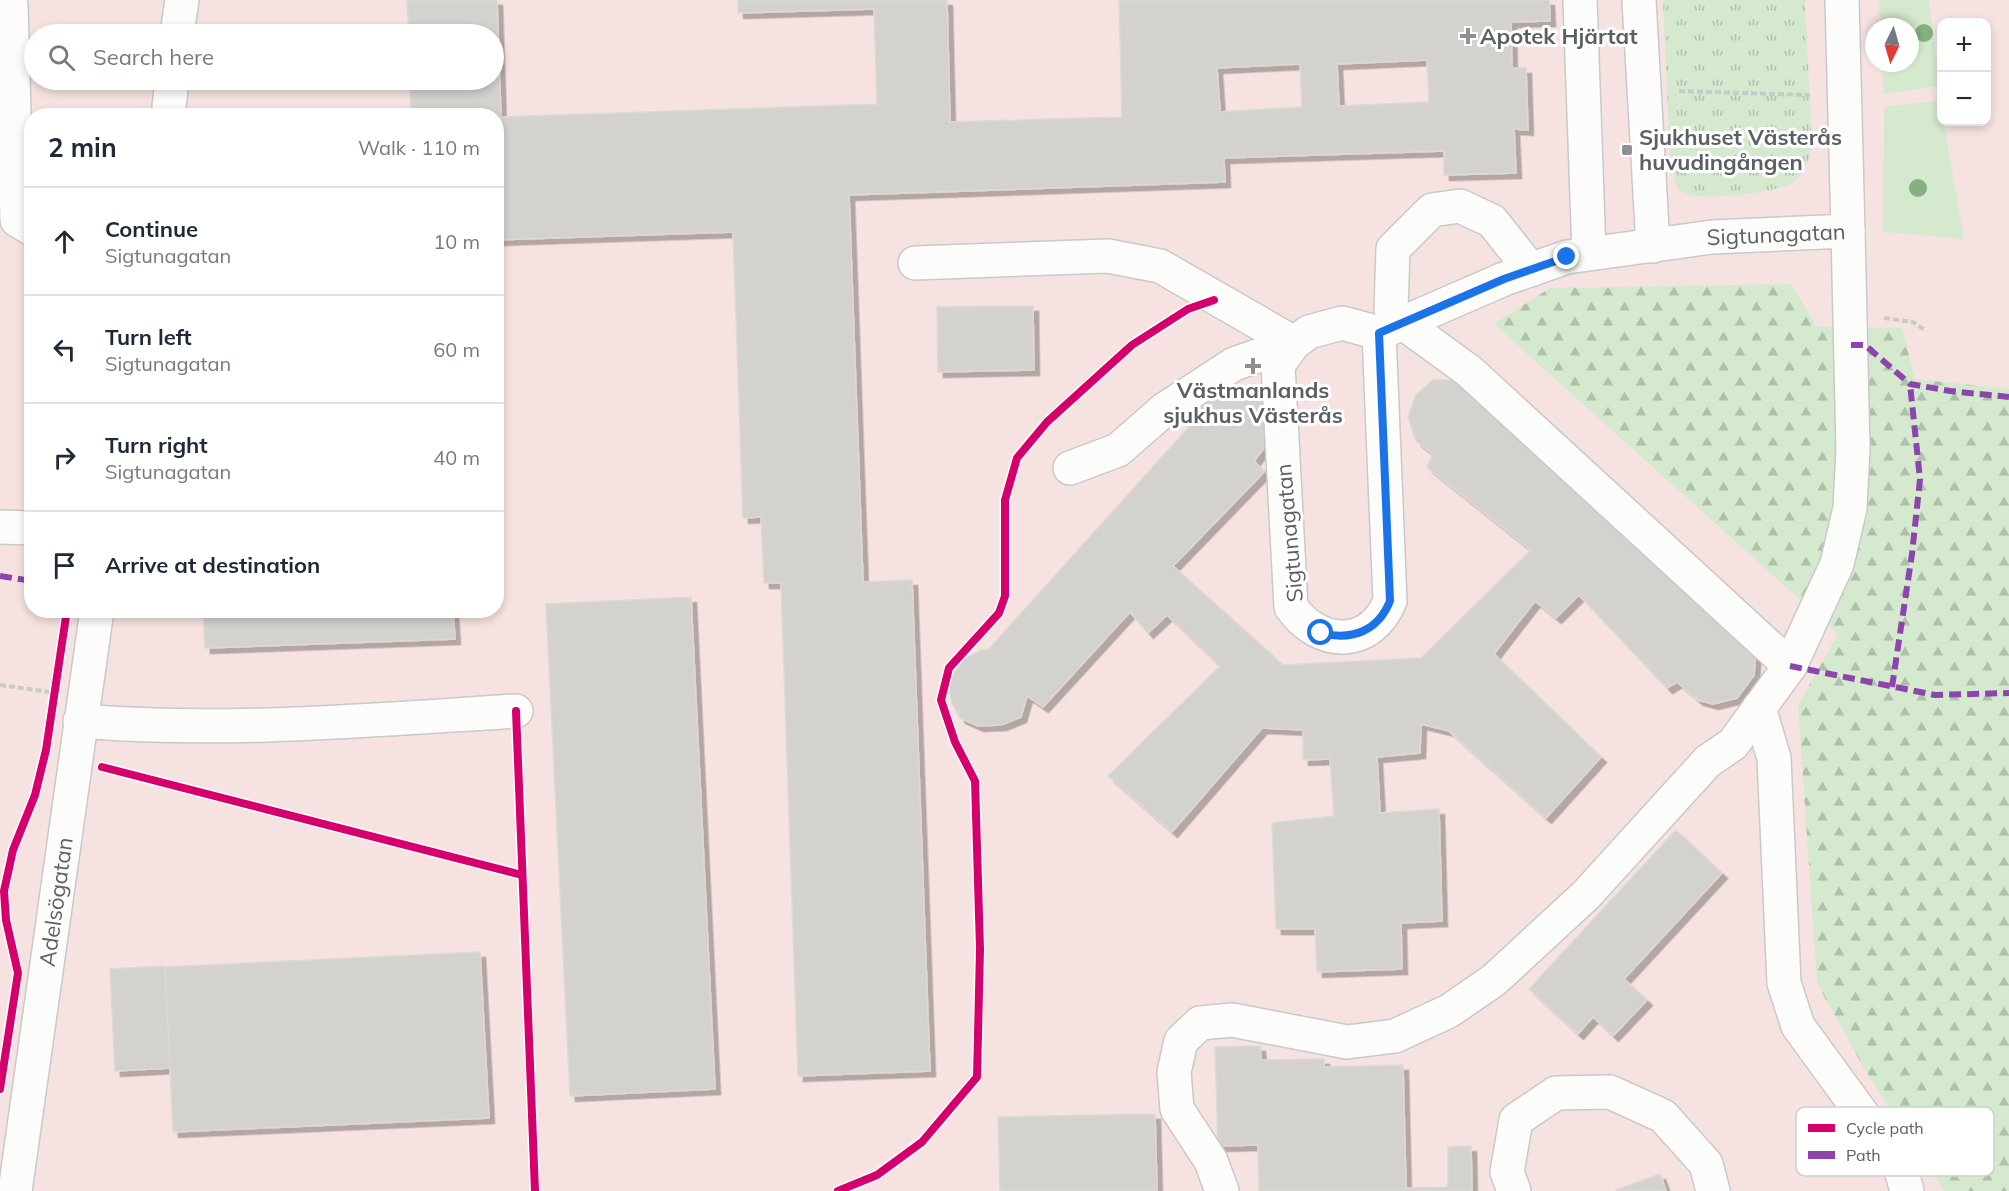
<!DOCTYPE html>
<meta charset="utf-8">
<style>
body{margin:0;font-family:Mulish,sans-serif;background:#f2f2f3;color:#1f2937}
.controls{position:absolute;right:18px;top:18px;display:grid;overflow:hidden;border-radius:12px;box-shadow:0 3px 9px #0003}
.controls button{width:54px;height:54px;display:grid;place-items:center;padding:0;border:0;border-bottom:2px solid #e0e1e3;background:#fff;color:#1f2937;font:30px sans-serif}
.compass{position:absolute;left:1865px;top:18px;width:54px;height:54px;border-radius:50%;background:#fff;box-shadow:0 3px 9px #0003;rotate:185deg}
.stop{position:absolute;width:18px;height:18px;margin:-14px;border:4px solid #1a73e8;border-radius:50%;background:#fff}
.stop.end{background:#1a73e8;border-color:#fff;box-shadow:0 2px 6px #0008}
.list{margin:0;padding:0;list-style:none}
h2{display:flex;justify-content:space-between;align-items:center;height:78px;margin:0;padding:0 24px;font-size:26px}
h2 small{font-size:20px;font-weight:400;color:#747a83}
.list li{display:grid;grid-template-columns:39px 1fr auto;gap:18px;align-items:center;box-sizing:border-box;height:108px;padding:0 24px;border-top:2px solid #e0e1e3}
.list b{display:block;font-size:22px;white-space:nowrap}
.list p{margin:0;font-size:20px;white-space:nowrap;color:#747a83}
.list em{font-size:20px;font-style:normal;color:#747a83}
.icon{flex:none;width:33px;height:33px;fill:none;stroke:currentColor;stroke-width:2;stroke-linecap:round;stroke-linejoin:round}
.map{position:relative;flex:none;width:2009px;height:1191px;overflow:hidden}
.search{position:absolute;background:#fff;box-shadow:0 3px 9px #0003;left:24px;top:24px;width:480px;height:66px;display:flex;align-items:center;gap:15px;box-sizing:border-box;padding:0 21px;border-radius:33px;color:#747a83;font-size:22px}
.panel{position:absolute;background:#fff;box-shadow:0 3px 9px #0003;left:24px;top:108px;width:480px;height:510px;border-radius:24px}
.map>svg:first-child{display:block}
.medical{fill:#f6e3e1;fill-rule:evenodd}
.grass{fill:#d4e9ce}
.forest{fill:url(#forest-firs)}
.park{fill:url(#park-tufts)}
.building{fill:#d3d2cf;stroke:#dcd9d4;stroke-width:1.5;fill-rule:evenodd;filter:url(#shadow)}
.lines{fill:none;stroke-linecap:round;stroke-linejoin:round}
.minor-casing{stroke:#c8c9c8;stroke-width:36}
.path{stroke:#c5ccc8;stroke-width:4;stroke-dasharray:6 3;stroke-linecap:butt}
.minor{stroke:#fcfcfb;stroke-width:33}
.quiet{stroke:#8e44ad;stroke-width:6;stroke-dasharray:12 6;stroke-linecap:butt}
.cycleway-casing{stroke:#fff;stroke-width:11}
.cycleway{stroke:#d6006c;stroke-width:8}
.tree{fill:#85b17f}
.route{stroke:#1a73e8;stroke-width:8}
.poi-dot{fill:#8e9092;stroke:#fff;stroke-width:2}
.labels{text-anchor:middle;stroke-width:6;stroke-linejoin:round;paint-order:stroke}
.poi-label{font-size:22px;font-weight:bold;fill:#5b6065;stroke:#fff;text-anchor:start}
.street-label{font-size:22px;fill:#5b6065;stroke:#fff}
.key{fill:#fff;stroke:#cecfd1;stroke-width:1.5}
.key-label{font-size:16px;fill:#5b6065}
</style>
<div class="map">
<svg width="2009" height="1191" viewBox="0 0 2009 1191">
<defs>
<pattern id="forest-firs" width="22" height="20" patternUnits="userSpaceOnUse" patternTransform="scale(1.5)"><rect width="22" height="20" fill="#d4e9ce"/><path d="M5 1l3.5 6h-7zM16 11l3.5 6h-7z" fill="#afc0ab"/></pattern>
<pattern id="park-tufts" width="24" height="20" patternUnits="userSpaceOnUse" patternTransform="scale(1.5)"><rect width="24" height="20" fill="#d4e9ce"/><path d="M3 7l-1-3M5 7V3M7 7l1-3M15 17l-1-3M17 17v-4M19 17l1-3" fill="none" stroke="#afc0ab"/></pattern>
<filter id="shadow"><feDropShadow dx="5.5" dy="5.5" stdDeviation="0" flood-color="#0004"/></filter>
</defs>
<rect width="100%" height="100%" fill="#eceae5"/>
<!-- medical -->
<path class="medical" d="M0,0H2009V1191H0ZM1942,22H1986V122H1942ZM1874,27H1910V63H1874ZM34,34H494V80H34ZM32,116H496V610H32Z"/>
<!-- grass -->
<path class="grass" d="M1879,0H1929L1940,86L1884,94L1882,63H1910V27H1880Z
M1940,100L1964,239L1883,232L1884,107Z"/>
<!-- forest -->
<path class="forest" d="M1791,284L1816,326L1902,328L1915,379L2009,389V1191H1944L1865,1070L1817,983L1798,705L1838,634L1494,324L1550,288Z"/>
<!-- park -->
<path class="park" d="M1663,0H1805L1812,146C1809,158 1806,170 1797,179C1782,194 1709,200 1689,195C1685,193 1680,190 1677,188L1670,160Z"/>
<!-- building -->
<path class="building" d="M407,0H497L501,117L877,104L874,9L738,13V0H947L950,122L1122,117L1119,0H1549L1550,21L1511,22L1512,68H1526L1528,130L1514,129L1516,173L1444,175V151L1224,158L1225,182L849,195L863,582L912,580L930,1071L798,1076L781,583H764L761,517L743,518L733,232L496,240V116H411L410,80H494V34H409ZM1427,60L1429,102L1339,106L1337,64ZM1300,64L1302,107L1220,112L1217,68Z
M1033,306L1034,370L938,372L937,307Z
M1433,380H1455L1756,646L1754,675L1737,698L1713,704L1698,700L1677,682L1667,688L1579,595L1556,618L1535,601L1494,654L1601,757L1546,818L1449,731L1421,724L1420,753L1377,757L1380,813L1439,809L1442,921L1401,923L1402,969L1317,972L1315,929H1276L1272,823L1334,816L1330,759L1303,760V730L1262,728L1172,832L1108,776L1220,666L1167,615L1148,633L1130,612L1043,707L1027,696L1021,717L1001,725L978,726L960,718L952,703L948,682L963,660L981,650H988L1188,428L1191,414L1205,397L1228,384L1254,392L1270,414L1267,444L1254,461L1264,472L1173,566L1283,665L1421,658L1531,550L1427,467L1433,454L1416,441L1408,417L1416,395Z
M691,597L715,1089L570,1096L546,604Z
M203,610H453L455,639L205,648Z
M1676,830L1722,873L1624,979L1647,1000L1613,1036L1593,1017L1578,1034L1529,989Z
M480,952L489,1118L173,1132L165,967Z
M165,966L170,1068L115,1071L110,969Z
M1260,1046L1261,1060L1324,1059V1067L1403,1065L1406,1188L1448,1187V1147L1471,1146L1472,1191H1259L1258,1145L1218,1146L1215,1047Z
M1155,1114L1157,1191H1000L998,1117Z
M1660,1174L1666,1191H1617L1616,1190Z"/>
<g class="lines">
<defs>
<g id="minor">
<path d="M1580,0L1589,253"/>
<path d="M1639,0L1653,246"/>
<path d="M11,5L17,220L32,229"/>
<path d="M177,34L182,0"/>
<path d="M168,116L172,80"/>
<path d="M915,263L1108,256L1160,266L1294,343"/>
<path d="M1531,270L1492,221L1460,206L1432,210L1393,249L1391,309L1403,323L1469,371L1790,666"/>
<path d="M1342,323L1379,333L1390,601C1370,649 1319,647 1291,607L1278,365L1294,343L1309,332Z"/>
<path id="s1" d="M1387,330L1504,279L1567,257L1712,237L1848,231L1842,0"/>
<path d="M1070,468L1118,450L1165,409L1234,364L1294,343"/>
<path d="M0,527L32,528"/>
<path d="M1759,708L1774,758L1784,983L1798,1026L1900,1166L1907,1191"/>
<path d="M80,721C226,733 371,720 516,711"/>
<path id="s2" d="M15,1191L97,610"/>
<path d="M1222,1191L1211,1161L1177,1109L1174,1072L1181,1041L1200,1023L1232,1020L1347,1042L1395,1036L1449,1011L1494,980L1586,895L1708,761L1733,744L1790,666L1837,564L1850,508L1853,449L1848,231"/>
<path d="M1514,1191L1507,1172L1516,1120L1556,1093L1610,1092L1663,1116L1706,1164L1713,1191"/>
</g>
</defs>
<!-- minor casing -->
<use href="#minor" class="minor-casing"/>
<!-- path -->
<path class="path" d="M1679,91L1810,95
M1884,318L1913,322L1926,331
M0,685L50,692"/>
<!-- minor -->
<use href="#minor" class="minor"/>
<!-- quiet -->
<path class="quiet" d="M1851,345H1865L1910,384L1950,391L2009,397
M0,576L32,581
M1790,666L1935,695L2009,693
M1892,687L1912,554L1920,479L1910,384"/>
<defs>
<path id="cycleway" d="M516,711L535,1191
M102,767L522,875
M0,1089L18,973L6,920L4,891L13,850L35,795L46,750L67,610
M838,1191L877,1175L922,1142L977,1077L980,949L975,781L955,742L941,700L949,668L999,613L1005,596V500L1017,458L1047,422L1132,345L1188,309L1214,300"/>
</defs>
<!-- cycleway casing -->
<use href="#cycleway" class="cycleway-casing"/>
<!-- cycleway -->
<use href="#cycleway" class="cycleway"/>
</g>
<!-- trees -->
<g class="tree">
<circle cx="1924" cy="33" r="9"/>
<circle cx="1918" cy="188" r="9"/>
</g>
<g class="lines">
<!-- route -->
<path class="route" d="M1321,633C1352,641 1378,631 1390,601L1379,333L1504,279L1567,257"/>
</g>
<!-- markers -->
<g class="poi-dot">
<path d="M1465 27h6v6h6v6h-6v6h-6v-6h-6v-6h6z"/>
<rect x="1621" y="144" width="12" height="12" rx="3"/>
<path d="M1250 357h6v6h6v6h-6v6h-6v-6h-6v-6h6z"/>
</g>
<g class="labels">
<!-- poi labels -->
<g class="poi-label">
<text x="1480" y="44">Apotek Hjärtat</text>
<text x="1639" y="145">Sjukhuset Västerås<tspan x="1639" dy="25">huvudingången</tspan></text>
<text x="1253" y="398" text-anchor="middle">Västmanlands<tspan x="1253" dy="25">sjukhus Västerås</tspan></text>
</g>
<!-- street labels -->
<g class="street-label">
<text dy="8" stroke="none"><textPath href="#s1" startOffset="405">Sigtunagatan</textPath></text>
<text transform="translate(1289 533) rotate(-95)" y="8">Sigtunagatan</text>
<text dy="8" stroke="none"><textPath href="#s2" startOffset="292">Adelsögatan</textPath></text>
</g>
</g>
<!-- legend -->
<rect x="1796" y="1107" width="198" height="69" rx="9" class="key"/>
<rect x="1808" y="1124" width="27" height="8" fill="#d6006c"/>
<rect x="1808" y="1151" width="27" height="8" fill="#8e44ad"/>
<g class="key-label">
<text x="1846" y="1134">Cycle path</text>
<text x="1846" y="1161">Path</text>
</g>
</svg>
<div class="controls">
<button>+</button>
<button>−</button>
</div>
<svg class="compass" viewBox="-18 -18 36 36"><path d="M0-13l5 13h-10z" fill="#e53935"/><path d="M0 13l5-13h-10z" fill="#747a83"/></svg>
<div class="stop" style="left:1321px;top:633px"></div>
<div class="stop end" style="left:1567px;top:257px"></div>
<div class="search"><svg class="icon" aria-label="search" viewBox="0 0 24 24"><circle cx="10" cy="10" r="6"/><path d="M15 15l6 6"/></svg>Search here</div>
<section class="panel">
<h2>2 min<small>Walk · 110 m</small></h2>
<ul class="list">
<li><svg class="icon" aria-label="ahead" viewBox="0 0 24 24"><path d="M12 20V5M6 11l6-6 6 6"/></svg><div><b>Continue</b><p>Sigtunagatan</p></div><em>10 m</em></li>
<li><svg class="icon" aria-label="left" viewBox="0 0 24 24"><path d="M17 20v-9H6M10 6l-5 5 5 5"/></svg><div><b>Turn left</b><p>Sigtunagatan</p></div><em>60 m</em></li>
<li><svg class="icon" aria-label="right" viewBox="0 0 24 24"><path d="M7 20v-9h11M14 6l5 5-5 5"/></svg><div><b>Turn right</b><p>Sigtunagatan</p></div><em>40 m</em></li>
<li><svg class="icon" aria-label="arrive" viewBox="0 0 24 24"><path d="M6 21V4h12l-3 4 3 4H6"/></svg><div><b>Arrive at destination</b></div></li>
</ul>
</section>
</div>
